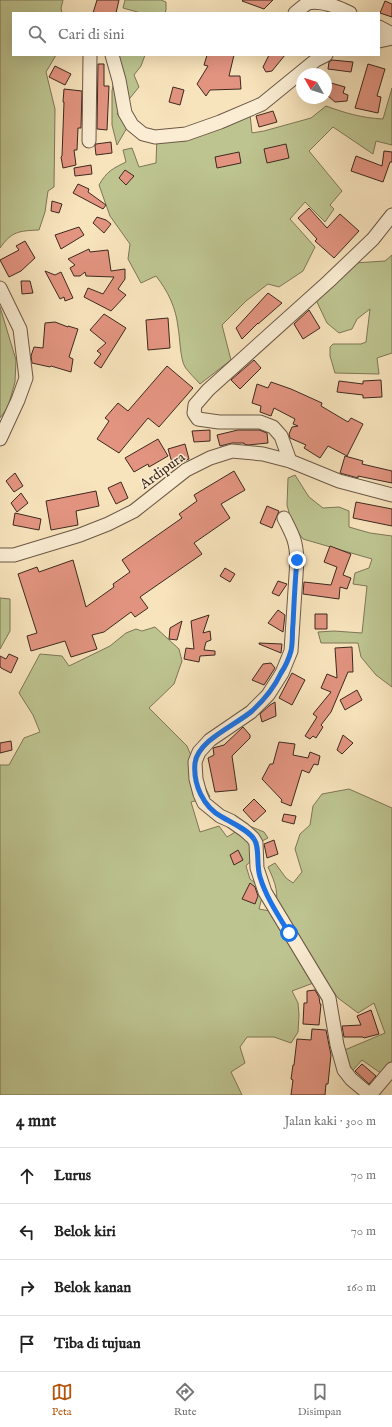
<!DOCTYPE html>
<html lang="id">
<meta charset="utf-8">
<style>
body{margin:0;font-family:"IM FELL English",serif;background:#f6f6f6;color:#222}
.compass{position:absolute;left:296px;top:68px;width:36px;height:36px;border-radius:50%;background:#fff;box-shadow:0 4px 16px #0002;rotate:309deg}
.stop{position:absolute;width:12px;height:12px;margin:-9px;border:3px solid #1a73e8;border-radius:50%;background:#fff}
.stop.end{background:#1a73e8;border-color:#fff;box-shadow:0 1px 4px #0008}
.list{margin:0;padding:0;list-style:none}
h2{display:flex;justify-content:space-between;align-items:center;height:52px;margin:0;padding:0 16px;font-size:17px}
h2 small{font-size:13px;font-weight:400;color:#767676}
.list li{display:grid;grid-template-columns:26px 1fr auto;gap:12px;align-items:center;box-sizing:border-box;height:56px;padding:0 16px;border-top:1px solid #e0e0e0}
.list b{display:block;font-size:15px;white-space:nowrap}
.list em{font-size:13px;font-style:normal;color:#767676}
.icon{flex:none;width:22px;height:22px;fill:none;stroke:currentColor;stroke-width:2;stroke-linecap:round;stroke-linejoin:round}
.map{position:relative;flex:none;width:392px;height:1095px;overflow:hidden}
.search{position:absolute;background:#fff;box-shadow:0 4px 16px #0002;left:12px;right:12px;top:12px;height:44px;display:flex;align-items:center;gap:10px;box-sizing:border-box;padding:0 14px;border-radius:0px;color:#767676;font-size:15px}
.sheet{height:276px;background:#fff}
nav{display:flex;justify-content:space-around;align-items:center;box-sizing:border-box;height:56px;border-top:1px solid #e0e0e0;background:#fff;font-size:11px;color:#767676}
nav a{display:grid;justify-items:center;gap:2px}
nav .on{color:#b45309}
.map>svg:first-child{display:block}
.green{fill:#bdc490;stroke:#7e7657}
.building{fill:#e29480;stroke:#3e291e}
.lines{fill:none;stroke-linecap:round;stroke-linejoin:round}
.minor-casing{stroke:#6c5846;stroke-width:15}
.minor{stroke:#faedd3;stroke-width:13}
.route{stroke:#1a73e8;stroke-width:5}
.labels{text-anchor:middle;stroke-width:3;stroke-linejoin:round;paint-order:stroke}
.street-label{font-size:14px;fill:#3e291e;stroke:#faedd3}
</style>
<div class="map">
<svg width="392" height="1095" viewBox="0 0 392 1095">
<rect width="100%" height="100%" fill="#f7e3bc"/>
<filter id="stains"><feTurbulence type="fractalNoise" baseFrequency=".005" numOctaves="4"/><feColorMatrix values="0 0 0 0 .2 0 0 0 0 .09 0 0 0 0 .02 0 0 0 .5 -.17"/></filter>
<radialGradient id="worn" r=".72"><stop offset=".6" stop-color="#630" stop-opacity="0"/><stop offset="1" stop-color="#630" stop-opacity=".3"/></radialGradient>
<!-- green -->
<path class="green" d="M0,0H63L61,8L62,13H13V55H56L46,72L55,109L54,187L48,191L45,212L39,230C19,231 12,231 0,248Z
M125,0H161L166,2V10L165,13H141L123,8Z
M119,55H145L141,66L134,75L139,87L117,114L128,126L117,145L112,125V91Z
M392,88V145L376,141L373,154L333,127L309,151L342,191L330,205L334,209L325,222L305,202L290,219L315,247L303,271L279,287L268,284L246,301L222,325L231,360L200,384C195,378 189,373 185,367C180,359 180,337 178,327C176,308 168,291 156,276L141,283L128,259L130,244L110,216L99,185C107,171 112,169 126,162L123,150L132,148L139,167L156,163L157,136L250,114L252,133L264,131L311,118L326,106C345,113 362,118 383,119Z
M392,255V353L377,358L379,374L335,373L330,356V347L333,344H361L366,342L370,309L357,319L352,329L339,333L327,323L316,300L354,263L385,261Z
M0,307L16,360L15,382L8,407L0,418Z
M295,475L309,497L323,508L339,507L349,511V527L370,533L392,536V687L376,675L361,657L358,643H321L318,632L334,631L362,633L367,586L353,584L355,573L369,568L372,559L303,539L292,524L287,505L288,478Z
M0,598L10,599V631L0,649Z
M155,627L179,649L182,661L174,684L149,708L187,746L197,770L210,797L191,802L200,832L219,826L227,837L247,825L264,832L268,838L252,846L254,857L246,866L250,879L264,890L259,909L275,912C279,893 276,884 268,867L275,863L286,878L293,883L302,872L295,849L300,834L310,825L313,806L322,794L349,789L392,808V1065L382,1074L362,1060L352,1071L340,1052L385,1033L374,1003L358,1013L338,998L324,979L292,991L298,1003L299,1015L298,1032L291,1043L274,1037H247L240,1047L245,1063L231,1072L242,1095H0V765H9L24,738L40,732L33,715L19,693L40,654L62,656L69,666L110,646L126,633L136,629L142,631Z"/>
<!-- building -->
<path class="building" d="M97,0H119L116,13H93Z
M243,0H273L264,9L242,1Z
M385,1L392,4V17L380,13Z
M207,55H234L229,76H240L241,89L210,90L206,96L197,84L208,66L204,65Z
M269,55H285L272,71L266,72L263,67Z
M332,60L353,62L351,72L328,69L329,62Z
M98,64H104V86H109L107,130L97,129Z
M368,64L385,69L377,96L381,97L378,113L355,108Z
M55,66L71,74L65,85L49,77Z
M331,83L345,87L343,93L348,95L347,101L335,102L328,96Z
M173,87L184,90L180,105L169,102Z
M64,89L82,91L81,128H78L77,150H74L76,165L63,168L61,157L62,156L64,102H63Z
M273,111L277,122L259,127L256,116Z
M111,142L112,153L96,155L95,146L96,144Z
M286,144L289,158L267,163L264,149Z
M384,151L392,152V162H390L383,182L351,171L356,156L382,166Z
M239,152L241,163L217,168L215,157Z
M91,165L92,174L75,176L74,168Z
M125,170L134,176L126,185L119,178Z
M78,184L89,189L88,192L106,205L103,209L73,193Z
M52,201L62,204L59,213L51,211Z
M309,208L327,228L340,214L359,231L334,258L315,241L317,239L298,218Z
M97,217L106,220L111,224L104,233L93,223Z
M79,227L84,235L61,249L55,235Z
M25,241L35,258L21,271L9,277L0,260L19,250L16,246Z
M89,249L90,252L108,250L111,271L125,269V279L118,289L126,295L111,311L84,297L88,288L103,294L114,277L86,276L85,272L80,276H74L70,268L75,265L68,259Z
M45,271L55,275L61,272L73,298L65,301L64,297L60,299Z
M21,281H30L33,293L22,294Z
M268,293L282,303L258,324V323L242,339L236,328Z
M309,310L320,328L303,339L294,324Z
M104,314L126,328L101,368L94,363L101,354L97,351L106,343L90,330Z
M168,318L170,348L148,350L146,320Z
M55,322L68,327V326L78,329L69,357L73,359L71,372L51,366L50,367L32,363L31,356L34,347L43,348L45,323Z
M254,360L261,368L240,389L231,380Z
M167,366L193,388L159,427L148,418L119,453L97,439L109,421L105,418L118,403L128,411Z
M381,380L382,397L363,398V395L337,392L339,381L363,384V381Z
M271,382L291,389L322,403L321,406L348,422L351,418L363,424L347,456L328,446L320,458L304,448L306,445L290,438L289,434L292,427L298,426L293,424L295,419L274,408L271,416L260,412L261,406L252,403L257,384L268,388Z
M210,430V441L194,442L192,431Z
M238,430H259L267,433L268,443L248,445L244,444V443H232L220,446L217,435Z
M158,439L168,456L149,467L148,464L134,472L125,458Z
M185,444L189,459L173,466L168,449Z
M345,456L363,461L362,464L392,471V483L358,476V478L340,473Z
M234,471L245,490L221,504L230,518L194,543L202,554L140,597L148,608L135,617L131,612L104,632L92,635L97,649L71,657L65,641L31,651L27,636L37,633L18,574L37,567L39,572L73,560L86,607L114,587L113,584L130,572L122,560L182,518L179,514L197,501L194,495Z
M15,473L23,486L14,492L6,481Z
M121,482L128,498L116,504L108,488Z
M96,491L99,506L76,511L78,525L51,530L46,501Z
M21,493L28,503L17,512L11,503Z
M356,502L392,509V526L353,518Z
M267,506L279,511L272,528L260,523Z
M15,513L41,519L39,530L13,525Z
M330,546L351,554L343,575L351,578L347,589L340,587L339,599L303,594L304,582L331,585L337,567L324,562Z
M225,568L235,574L230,582L220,576Z
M278,581L287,584L279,596L272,593Z
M278,610L285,615L283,632L268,623Z
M315,614H327V629H315Z
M209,615L203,633L210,631L211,640L206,642L204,650L215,651V655L200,656L199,662L184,659L186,648L194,649L191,621Z
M182,621L177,640L169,639L170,628Z
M259,643L282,644L281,653L259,644Z
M352,647L353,672H348L331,712L321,725L323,727L316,738L313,736L310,739L305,736L317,717L313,714L331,692L321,688L327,674L337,678L335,648Z
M9,654L18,658L11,673L1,668L0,666V656L6,659Z
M271,663L275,668L264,685L252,680L263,664Z
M292,673L305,680L292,705L279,698Z
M357,690L362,700L345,710L340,700Z
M275,702L276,716L262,722L260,714L270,705Z
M243,727L250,735V738L232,756L237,790L215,792L208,758L214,755L213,748L224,745Z
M343,735L353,743L342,754L337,750Z
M11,741L12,750L0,753V743Z
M279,742L295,744L293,755L308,758L310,752L320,756L318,765L314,764L309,773L302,770L291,806L281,802L282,800L262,779L270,764H273Z
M254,799L266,811L254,822L243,810Z
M284,814L296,816L294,824L282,821Z
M274,840L278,854L267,858L264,844Z
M238,850L243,860L234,865L230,855Z
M250,883L255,887L258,896L255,904L242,899Z
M315,990L319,997L320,1004H321L319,1025L303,1024L304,1003H307V991Z
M371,1010L379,1034L364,1038L363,1037H344L342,1026L361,1025L357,1016Z
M312,1029L326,1030L331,1055L328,1084H326L325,1095H291L293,1080L291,1079L293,1065H294L297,1039L311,1040Z
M362,1064L376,1076L369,1084L355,1071Z"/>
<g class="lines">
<defs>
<path id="minor" d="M295,13C299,10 303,6 308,3C321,0 338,7 350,13
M379,27L392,34
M379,41L392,38
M112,55L119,80L125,113L132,125L143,134L155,137L186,134L220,122L262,104L316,60L326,55
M89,141L90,55
M0,288L20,329L26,378L18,400L0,439
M290,461L281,436L273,427L260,422H219L198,419L194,413L195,405L208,390L328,282L373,239L392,215
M284,518C293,536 296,540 297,560L291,651L282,673L268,695L251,712L210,740L199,752L195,762L196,779L200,794L204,803L220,816L231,821L244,830L253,838L256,843L257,868L265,892L329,998L337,1045L344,1070L351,1079L370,1095
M0,555H14L80,535L108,524L134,511L186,470L210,458L232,451L263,454L290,461L339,481L392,495
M370,1095L392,1069"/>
</defs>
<!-- minor casing -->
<use href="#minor" class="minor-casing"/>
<!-- minor -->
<use href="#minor" class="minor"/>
</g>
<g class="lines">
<!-- route -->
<path class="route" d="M289,933C278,915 266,897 260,877C256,865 260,847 254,839C247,829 232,823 222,817C203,807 193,784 195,763C198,740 236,725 252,711C264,700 274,688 281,673C285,667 289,658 291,651C293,642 292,632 293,624C294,603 295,581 297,560"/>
</g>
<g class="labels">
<!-- street labels -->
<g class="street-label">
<text transform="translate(162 470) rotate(-36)" y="5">Ardipura</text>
</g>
</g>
<rect width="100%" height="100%" filter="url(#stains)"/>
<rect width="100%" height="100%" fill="url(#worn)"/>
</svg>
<svg class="compass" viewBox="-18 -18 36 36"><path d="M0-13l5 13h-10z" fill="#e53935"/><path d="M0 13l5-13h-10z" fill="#767676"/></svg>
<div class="stop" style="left:289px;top:933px"></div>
<div class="stop end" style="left:297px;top:560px"></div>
<div class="search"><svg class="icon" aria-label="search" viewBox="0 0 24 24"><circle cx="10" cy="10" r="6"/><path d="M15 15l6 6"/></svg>Cari di sini</div>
</div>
<section class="sheet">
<h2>4 mnt<small>Jalan kaki · 300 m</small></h2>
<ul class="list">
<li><svg class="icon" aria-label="ahead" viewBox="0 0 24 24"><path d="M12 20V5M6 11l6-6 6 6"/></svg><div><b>Lurus</b></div><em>70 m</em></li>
<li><svg class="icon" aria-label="left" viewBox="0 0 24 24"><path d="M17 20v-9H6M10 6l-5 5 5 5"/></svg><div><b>Belok kiri</b></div><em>70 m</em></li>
<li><svg class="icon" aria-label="right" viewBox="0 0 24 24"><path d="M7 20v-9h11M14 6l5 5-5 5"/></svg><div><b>Belok kanan</b></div><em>160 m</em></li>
<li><svg class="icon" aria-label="arrive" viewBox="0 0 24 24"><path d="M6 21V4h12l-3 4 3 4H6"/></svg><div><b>Tiba di tujuan</b></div></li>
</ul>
</section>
<nav>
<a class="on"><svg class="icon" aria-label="map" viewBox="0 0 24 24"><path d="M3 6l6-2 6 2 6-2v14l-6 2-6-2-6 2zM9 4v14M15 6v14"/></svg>Peta</a>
<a><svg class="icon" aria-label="directions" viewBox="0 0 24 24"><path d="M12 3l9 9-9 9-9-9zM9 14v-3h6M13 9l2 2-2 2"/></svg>Rute</a>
<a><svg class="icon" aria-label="saved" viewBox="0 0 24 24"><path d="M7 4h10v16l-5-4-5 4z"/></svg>Disimpan</a>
</nav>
